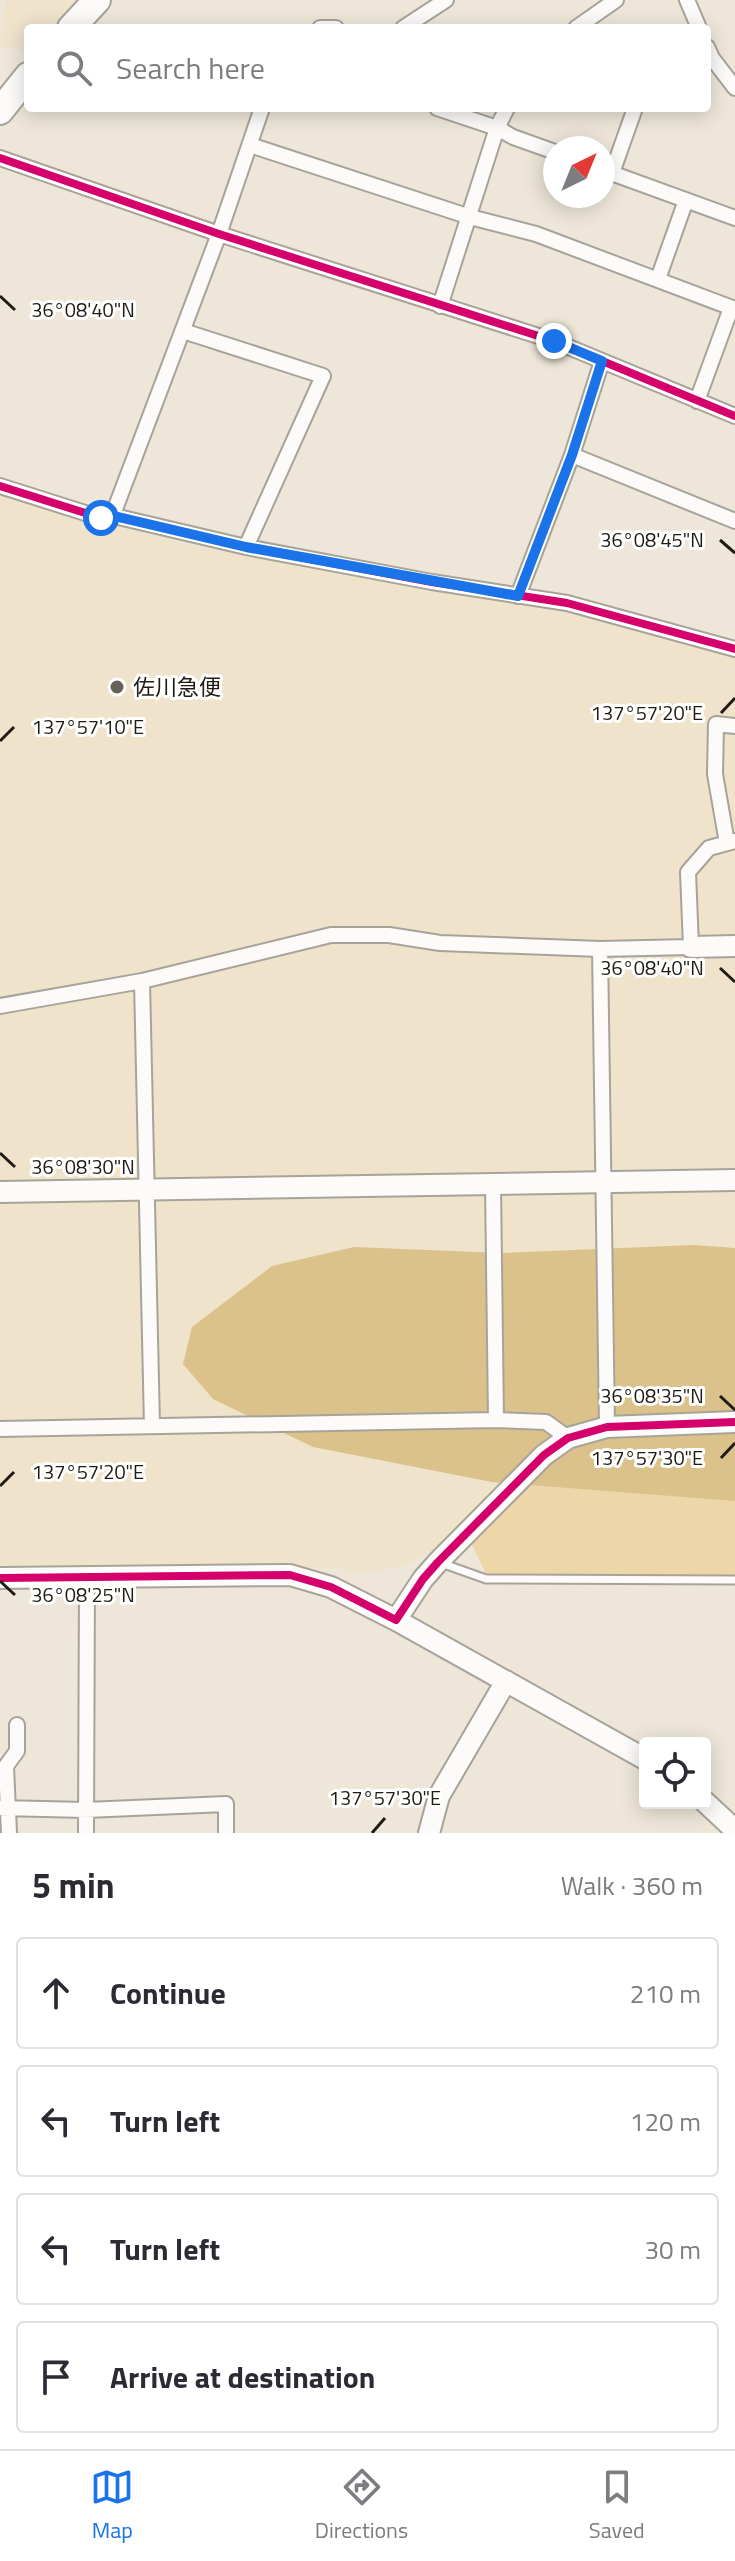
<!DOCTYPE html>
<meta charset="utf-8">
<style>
body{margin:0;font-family:"Titillium Web","Noto Sans JP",sans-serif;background:#f7f7f7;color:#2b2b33}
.controls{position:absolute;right:24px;bottom:24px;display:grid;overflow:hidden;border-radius:8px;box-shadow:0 4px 20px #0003}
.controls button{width:72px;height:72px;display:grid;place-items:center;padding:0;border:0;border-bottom:2px solid #e1e1e2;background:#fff;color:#2b2b33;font:40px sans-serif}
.compass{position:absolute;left:543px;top:136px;width:72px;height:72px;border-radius:50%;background:#fff;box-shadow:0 4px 20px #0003;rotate:43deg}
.stop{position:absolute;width:24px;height:24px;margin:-18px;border:6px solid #1a73e8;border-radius:50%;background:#fff}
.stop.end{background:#1a73e8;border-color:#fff;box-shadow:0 2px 8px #0008}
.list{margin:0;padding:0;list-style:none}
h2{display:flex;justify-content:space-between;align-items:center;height:104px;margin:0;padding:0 32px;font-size:34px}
h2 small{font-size:26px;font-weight:400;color:#7c7c81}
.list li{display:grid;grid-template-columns:52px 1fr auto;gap:24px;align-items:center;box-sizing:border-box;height:112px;margin:0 16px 16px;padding:0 16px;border:2px solid #e1e1e2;border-radius:8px}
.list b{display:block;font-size:30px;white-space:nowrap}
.list em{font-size:26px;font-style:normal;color:#7c7c81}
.icon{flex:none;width:44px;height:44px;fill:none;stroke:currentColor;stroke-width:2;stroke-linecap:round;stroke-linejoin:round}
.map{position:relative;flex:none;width:735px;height:1833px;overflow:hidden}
.search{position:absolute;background:#fff;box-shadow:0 4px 20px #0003;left:24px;right:24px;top:24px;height:88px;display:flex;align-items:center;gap:20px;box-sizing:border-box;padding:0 28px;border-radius:8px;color:#7c7c81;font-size:30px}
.sheet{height:616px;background:#fff}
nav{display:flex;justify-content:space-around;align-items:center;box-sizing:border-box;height:112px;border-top:2px solid #e1e1e2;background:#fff;font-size:22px;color:#7c7c81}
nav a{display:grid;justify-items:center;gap:4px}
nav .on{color:#1a73e8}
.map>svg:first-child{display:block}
.built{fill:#efe3cc}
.green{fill:#edd6a7}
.forest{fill:#dac28a}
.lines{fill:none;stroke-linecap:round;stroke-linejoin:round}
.lane-casing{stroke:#a8a399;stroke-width:11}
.street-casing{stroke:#a8a399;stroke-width:18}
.secondary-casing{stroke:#a8a399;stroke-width:24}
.highway-casing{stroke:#a8a399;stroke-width:30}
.lane{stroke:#fcfbf9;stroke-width:7}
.street{stroke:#fcfbf9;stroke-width:14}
.secondary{stroke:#fcfbf9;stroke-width:20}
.highway{stroke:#fcfbf9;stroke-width:26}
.cycleway-casing{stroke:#fff;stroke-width:13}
.cycleway{stroke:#d6006c;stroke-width:8}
.route{stroke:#1a73e8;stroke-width:10}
.ticks{fill:none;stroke:#1f1b12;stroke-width:3}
.poi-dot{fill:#676258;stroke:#fff;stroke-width:3}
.labels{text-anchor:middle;stroke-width:6;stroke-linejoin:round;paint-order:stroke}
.poi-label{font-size:22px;fill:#1f1b12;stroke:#fff;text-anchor:start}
.ticks-label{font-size:20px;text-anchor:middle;fill:#1f1b12;stroke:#fff;stroke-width:6;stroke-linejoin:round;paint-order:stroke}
</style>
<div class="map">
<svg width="735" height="1833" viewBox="0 0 735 1833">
<rect width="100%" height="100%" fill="#eee7d9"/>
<!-- built -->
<path class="built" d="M6,0H80L55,28H28V51L0,47Z
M0,491L98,522L196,546L435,591L559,611L735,656V1576H487L463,1525L442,1546L420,1558L403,1566L372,1572L345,1571L340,1568L0,1565Z"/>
<!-- green -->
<path class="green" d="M735,1430V1576H487L471,1542L539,1469Z"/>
<!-- forest -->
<path class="forest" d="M693,1245L735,1248V1501L492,1482L313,1447L213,1399L183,1364L192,1327L272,1266L354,1247L501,1253Z"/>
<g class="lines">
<defs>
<path id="lane" d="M441,1563L486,1579L735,1580"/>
<path id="street" d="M687,0L699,28
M320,28H336
M403,28L446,0
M576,28L616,0
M707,47L712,58L735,88
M437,108L497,128L513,137L555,152
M250,145L470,217L536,234L735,309
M0,158L219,234L554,341L735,416
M603,170L735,218
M612,173L635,108
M658,279L686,200
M440,306L497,128L507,108
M183,331L323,376L246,547
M697,401L731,308
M572,455L735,521
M0,486L101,518L114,516L246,547L432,582L567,603L735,649
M112,517L219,234L262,108
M518,596L572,455L602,361
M727,843L715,774L716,724L735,726
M600,949L607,1427
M142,981L152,1426
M0,1006L142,981L331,935H389L440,943L600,949L691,947L688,872L709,848L735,841
M493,1184L496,1420
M0,1429L496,1420L546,1422L568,1438
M0,1808L86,1810L226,1804V1833
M9,1833L6,1766L17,1751V1725
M86,1833L87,1579"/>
<path id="secondary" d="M691,947L735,946
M0,1192L735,1180
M0,1578L290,1575L331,1587L396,1620L423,1579L438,1562L544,1455L568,1438L607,1427L735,1422
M396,1620L645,1759
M705,1802L735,1830
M429,1833L439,1796L506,1681"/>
<path id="highway" d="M71,28L97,0
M0,111L28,76"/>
</defs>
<!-- lane casing -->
<use href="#lane" class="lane-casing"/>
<!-- street casing -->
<use href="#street" class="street-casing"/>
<!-- secondary casing -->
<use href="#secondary" class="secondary-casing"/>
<!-- highway casing -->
<use href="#highway" class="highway-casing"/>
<!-- lane -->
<use href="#lane" class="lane"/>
<!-- street -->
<use href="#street" class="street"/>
<!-- secondary -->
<use href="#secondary" class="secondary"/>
<!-- highway -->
<use href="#highway" class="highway"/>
<defs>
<path id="cycleway" d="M0,158L219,234L554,341L735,416
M0,486L101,518L114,516L246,547L432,582L567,603L735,649
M0,1578L290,1575L331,1587L396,1620L423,1579L438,1562L544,1455L568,1438L607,1427L735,1422"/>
</defs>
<!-- cycleway casing -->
<use href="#cycleway" class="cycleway-casing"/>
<!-- cycleway -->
<use href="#cycleway" class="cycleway"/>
</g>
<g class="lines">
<!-- route -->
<path class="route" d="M101,518L114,516L246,547L518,596L572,455L602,361L554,341"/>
</g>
<!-- ticks -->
<path class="ticks" d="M0,296L15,310M720,540L735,553M721,713L735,698M0,741L14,727M720,968L735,982M0,1153L15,1167M720,1396L735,1410M721,1458L735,1443M0,1486L14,1472M0,1581L15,1595M372,1833L385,1818"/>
<!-- markers -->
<circle class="poi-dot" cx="117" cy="687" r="8"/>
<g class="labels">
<!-- poi labels -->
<g class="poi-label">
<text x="133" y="695">佐川急便</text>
</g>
</g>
<g class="ticks-label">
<text x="83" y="317">36°08'40"N</text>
<text x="652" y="547">36°08'45"N</text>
<text x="647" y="720">137°57'20"E</text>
<text x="88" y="734">137°57'10"E</text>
<text x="652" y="975">36°08'40"N</text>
<text x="83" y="1174">36°08'30"N</text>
<text x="652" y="1403">36°08'35"N</text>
<text x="647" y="1465">137°57'30"E</text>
<text x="88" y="1479">137°57'20"E</text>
<text x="83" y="1602">36°08'25"N</text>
<text x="385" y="1805">137°57'30"E</text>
</g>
</svg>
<div class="controls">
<button><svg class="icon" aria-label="locate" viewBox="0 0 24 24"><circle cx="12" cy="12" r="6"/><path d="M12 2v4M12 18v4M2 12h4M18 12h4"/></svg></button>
</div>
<svg class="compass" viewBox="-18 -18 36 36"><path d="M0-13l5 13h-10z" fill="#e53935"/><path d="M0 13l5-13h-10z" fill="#7c7c81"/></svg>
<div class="stop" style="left:101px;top:518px"></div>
<div class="stop end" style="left:554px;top:341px"></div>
<div class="search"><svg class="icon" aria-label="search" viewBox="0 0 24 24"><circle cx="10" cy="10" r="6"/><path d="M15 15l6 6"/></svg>Search here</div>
</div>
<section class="sheet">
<h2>5 min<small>Walk · 360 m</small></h2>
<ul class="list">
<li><svg class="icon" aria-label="ahead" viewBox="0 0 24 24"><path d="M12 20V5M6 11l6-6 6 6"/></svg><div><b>Continue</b></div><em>210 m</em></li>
<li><svg class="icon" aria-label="left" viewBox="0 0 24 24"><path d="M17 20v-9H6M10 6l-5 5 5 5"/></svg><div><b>Turn left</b></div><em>120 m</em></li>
<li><svg class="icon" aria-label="left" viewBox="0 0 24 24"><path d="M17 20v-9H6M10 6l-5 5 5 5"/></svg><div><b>Turn left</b></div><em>30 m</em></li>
<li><svg class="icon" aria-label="arrive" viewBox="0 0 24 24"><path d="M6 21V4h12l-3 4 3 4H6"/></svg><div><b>Arrive at destination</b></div></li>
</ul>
</section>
<nav>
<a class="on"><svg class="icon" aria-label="map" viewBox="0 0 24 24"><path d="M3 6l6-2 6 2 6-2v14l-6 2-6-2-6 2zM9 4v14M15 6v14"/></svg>Map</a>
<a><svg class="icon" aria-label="directions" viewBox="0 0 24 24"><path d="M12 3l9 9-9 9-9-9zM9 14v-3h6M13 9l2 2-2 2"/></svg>Directions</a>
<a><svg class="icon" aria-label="saved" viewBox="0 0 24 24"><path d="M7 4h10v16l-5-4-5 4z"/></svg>Saved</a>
</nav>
